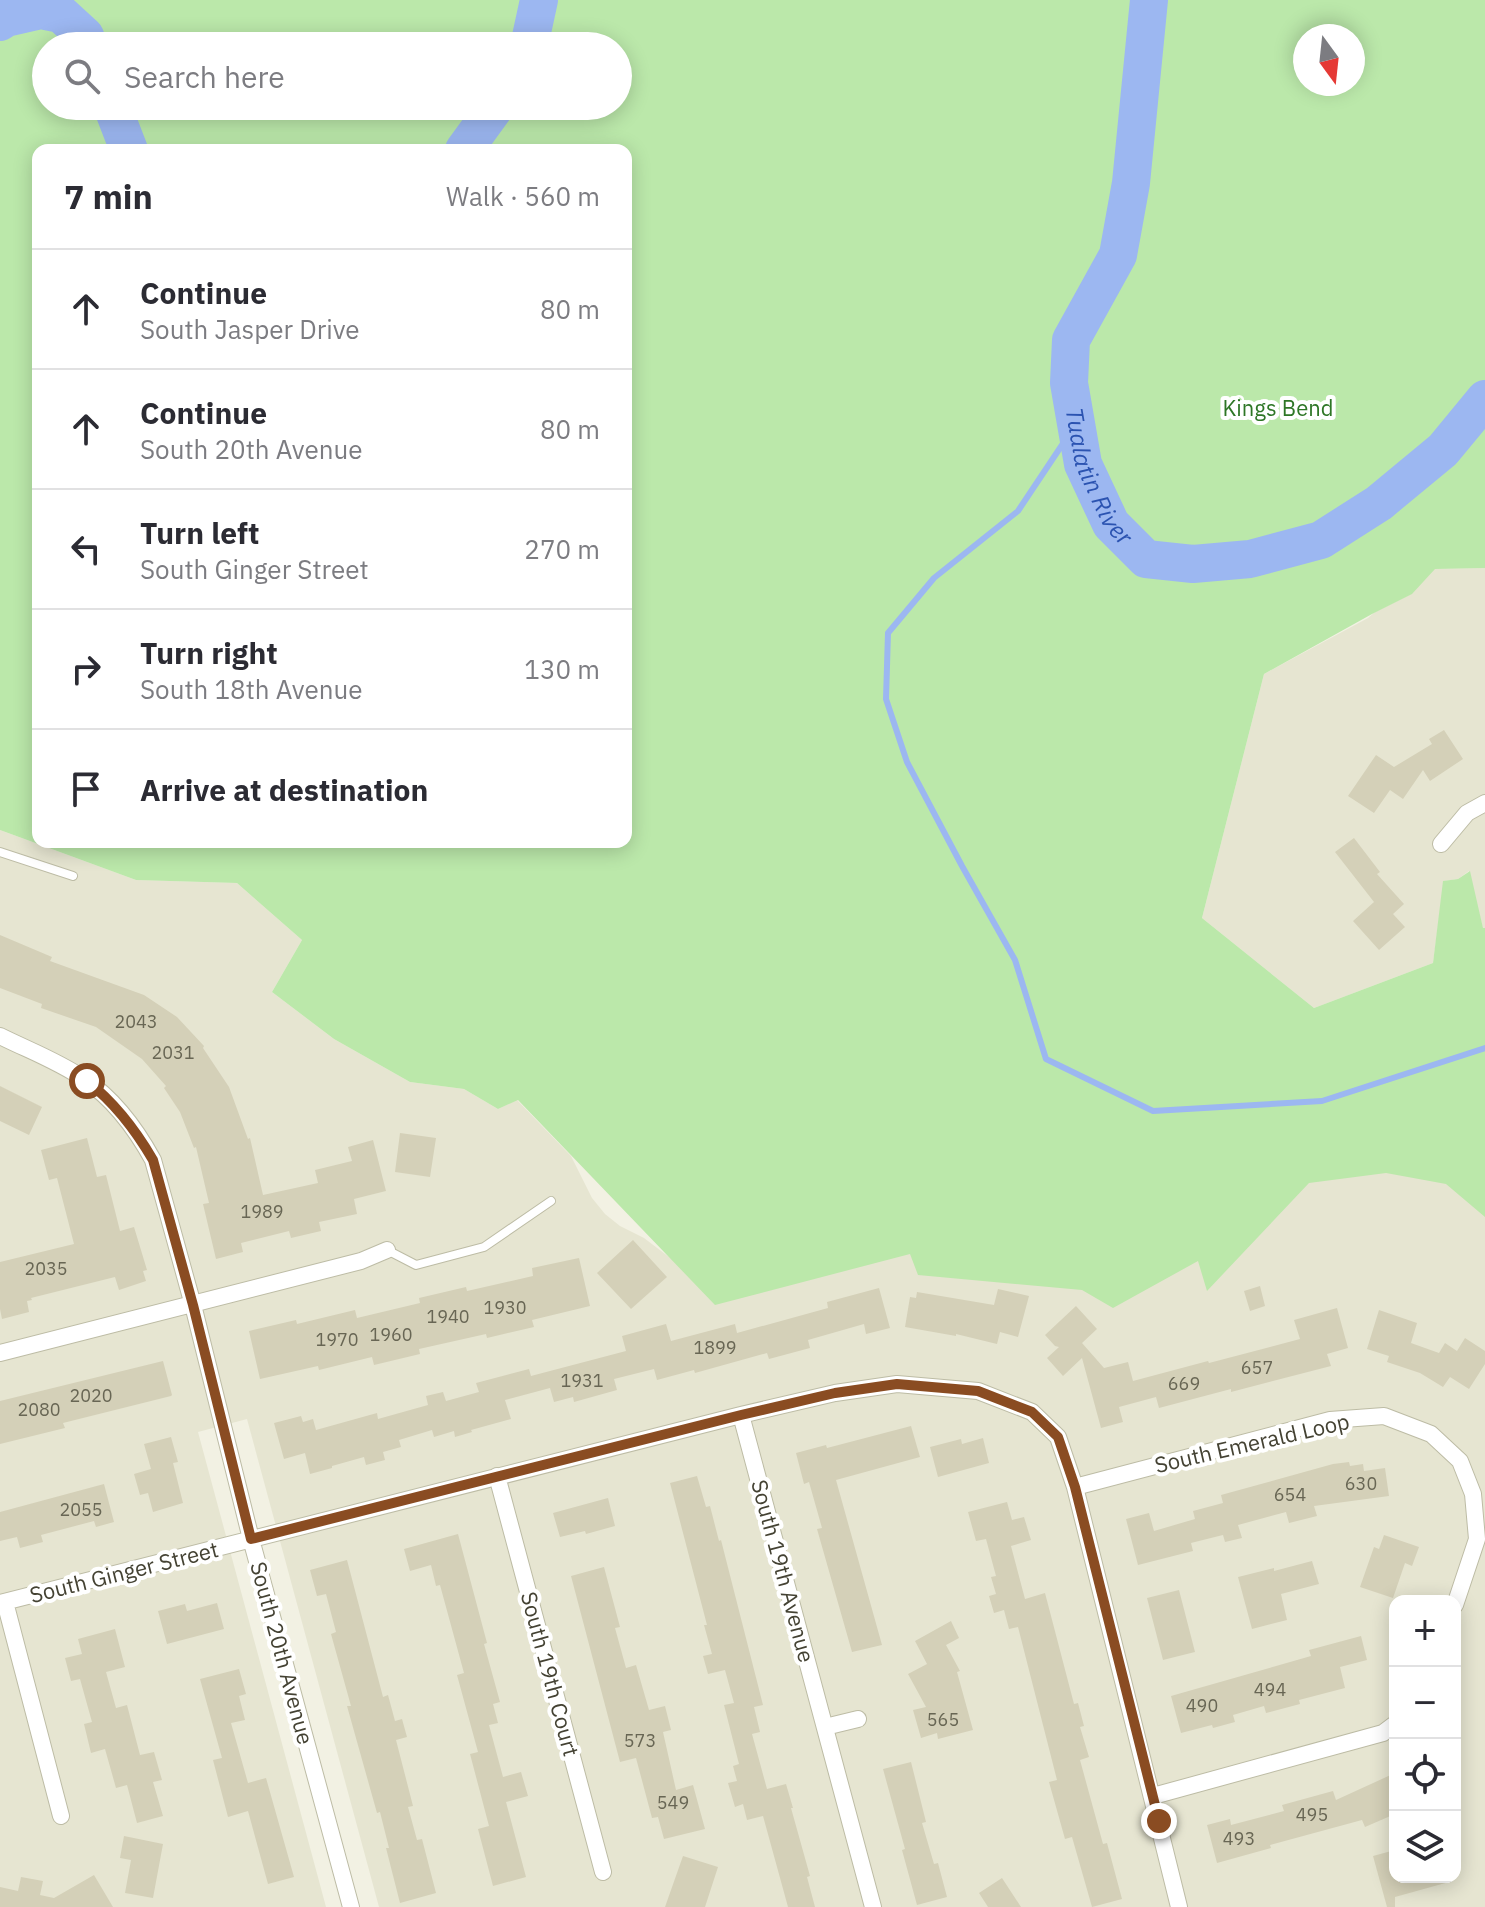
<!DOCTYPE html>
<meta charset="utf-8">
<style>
body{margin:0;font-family:"IBM Plex Sans",sans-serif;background:#f2f2f3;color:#2b2b33}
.controls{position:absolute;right:24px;bottom:24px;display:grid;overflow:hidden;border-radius:16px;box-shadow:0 4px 20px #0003}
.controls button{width:72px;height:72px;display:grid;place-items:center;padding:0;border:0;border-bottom:2px solid #e1e1e2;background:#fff;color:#2b2b33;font:40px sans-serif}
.compass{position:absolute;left:1293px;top:24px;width:72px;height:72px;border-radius:50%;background:#fff;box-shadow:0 4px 20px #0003;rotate:165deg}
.stop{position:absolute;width:24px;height:24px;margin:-18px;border:6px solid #8a4c22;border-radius:50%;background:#fff}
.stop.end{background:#8a4c22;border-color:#fff;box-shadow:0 2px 8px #0008}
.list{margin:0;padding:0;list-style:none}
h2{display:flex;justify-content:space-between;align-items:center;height:104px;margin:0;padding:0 32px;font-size:34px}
h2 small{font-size:26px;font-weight:400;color:#7c7c81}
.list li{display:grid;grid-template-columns:52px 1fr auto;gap:24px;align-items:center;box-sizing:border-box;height:120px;padding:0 32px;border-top:2px solid #e1e1e2}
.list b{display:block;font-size:30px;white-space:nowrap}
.list p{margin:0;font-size:26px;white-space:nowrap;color:#7c7c81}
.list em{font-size:26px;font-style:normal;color:#7c7c81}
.icon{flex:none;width:44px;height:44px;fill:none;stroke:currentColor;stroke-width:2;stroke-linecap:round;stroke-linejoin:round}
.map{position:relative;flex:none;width:1485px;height:1907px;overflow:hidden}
.search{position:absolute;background:#fff;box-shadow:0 4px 20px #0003;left:32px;top:32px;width:600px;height:88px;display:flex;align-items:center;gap:20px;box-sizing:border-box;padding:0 28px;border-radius:44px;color:#7c7c81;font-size:30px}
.panel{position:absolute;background:#fff;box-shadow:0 4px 20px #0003;left:32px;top:144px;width:600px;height:704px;border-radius:16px}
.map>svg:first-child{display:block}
.residential{fill:#e6e5d1;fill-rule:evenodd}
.green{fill:#bbe8aa;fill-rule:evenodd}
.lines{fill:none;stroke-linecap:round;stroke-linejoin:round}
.stream{stroke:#9cb7f1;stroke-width:6}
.river{stroke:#9cb7f1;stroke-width:38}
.building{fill:#d4d0b8}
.lane-casing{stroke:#bdbca5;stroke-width:10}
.street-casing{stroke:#bdbca5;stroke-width:18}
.lane{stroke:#fff;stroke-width:8}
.street{stroke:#fff;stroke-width:16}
.route{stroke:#8a4c22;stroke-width:10}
.labels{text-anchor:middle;stroke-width:8;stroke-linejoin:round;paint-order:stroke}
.number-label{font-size:18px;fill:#686654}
.park-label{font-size:22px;fill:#2e7626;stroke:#fff}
.street-label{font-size:22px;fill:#444233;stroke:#fff}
.water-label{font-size:24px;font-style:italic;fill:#2b53b1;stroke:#fff}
</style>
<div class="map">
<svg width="1485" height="1907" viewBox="0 0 1485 1907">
<rect width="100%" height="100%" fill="#f2f1e3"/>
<!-- residential -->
<path class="residential" d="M1485,568V928L1483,929L1469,871L1458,879L1444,881L1433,963L1314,1008L1202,918L1264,674L1368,618L1424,569Z
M0,830L136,880L237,883L302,940L272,992L334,1039L410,1082L464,1089L498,1109L517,1100L571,1156L592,1198L605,1214L620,1226L644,1238L723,1298L1485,1096V1907H379L247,1419L198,1432L326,1907H0ZM1395,1601H1455V1877H1395Z"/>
<!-- green -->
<path class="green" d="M0,0H1485V568L1435,569L1412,594L1372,614L1264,674L1202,918L1314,1008L1433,963L1443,881L1458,879L1470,871L1483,928H1485V1217L1446,1184L1386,1173L1309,1183L1207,1291L1198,1261L1113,1308L1082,1290L918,1275L910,1254L715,1305L518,1100L498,1109L464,1089L410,1082L334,1039L272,992L302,940L237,883L136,880L0,830ZM1305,36H1353V84H1305ZM46,46H618V106H46ZM38,150H626V842H38Z"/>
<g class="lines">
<!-- stream -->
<path class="stream" d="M1076,424L1018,511L934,578L888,633L886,699L907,762L962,866L1015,960L1046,1059L1153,1111L1322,1101L1485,1048"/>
<!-- river -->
<g class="river">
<path id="s1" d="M1149,0L1131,183L1118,255L1071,340L1069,383L1083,464L1111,524L1146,559L1193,564L1250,559L1321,540L1379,503L1443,450L1485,399"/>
<path d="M0,22L6,18L41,10L61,14L85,36L89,46"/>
<path d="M529,46L539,0"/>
<path d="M112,106L129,150"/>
<path d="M464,150L496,106"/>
</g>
</g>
<!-- building -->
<path class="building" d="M1444,730L1463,759L1430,781L1423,770L1403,799L1390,790L1374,813L1348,796L1376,755L1394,767L1432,744L1429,739Z
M1354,838L1380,872L1377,874L1404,904L1393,914L1405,927L1379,950L1353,921L1374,902L1335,852Z
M0,935L52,957L50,961L144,995L177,1017L204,1046L203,1048L229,1087L248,1139L250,1138L263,1195L318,1183L315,1170L352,1161L348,1147L373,1140L386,1191L354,1199L357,1214L319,1222L321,1231L291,1238L289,1231L241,1243L243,1252L216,1259L203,1204L209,1203L196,1147L194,1148L180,1112L164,1088L166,1086L142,1059L96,1027L41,1008L42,1004L0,988Z
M0,1086L42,1107L29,1135L0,1121Z
M400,1133L436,1138L430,1177L395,1172Z
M87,1138L97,1177L106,1175L120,1231L134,1227L147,1270L143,1271L146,1281L119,1290L115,1277L31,1298L32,1300L27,1301L29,1312L2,1319L0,1309V1262L74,1244L57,1178L49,1180L41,1150Z
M633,1240L667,1277L631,1309L597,1273Z
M579,1258L590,1306L532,1320L534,1327L487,1338L486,1334L419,1349L420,1354L374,1365L372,1357L319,1370L318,1366L260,1379L249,1331L296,1320L297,1324L355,1310L357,1318L420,1303L419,1298L466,1287L467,1291L533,1276L532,1268Z
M1260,1286L1265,1306L1250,1311L1244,1291Z
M879,1288L890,1328L866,1334L864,1324L808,1340L810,1348L769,1359L767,1353L695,1373L694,1370L657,1380L654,1369L614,1379L617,1390L574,1402L573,1397L554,1402L550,1388L505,1400L511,1419L471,1430L472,1432L455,1437L454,1431L434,1437L432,1430L399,1440L401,1447L383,1452L385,1460L366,1465L364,1457L332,1466V1468L310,1474L305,1453L284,1459L274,1423L301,1416L303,1422L313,1419L316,1430L377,1413L378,1419L428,1405L426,1396L443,1392L446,1401L479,1392L476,1383L529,1369L531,1376L626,1351L622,1336L666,1324L671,1341L735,1324L737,1333L828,1308L827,1302Z
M998,1289L1029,1296L1018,1337L1000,1332L997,1344L956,1334V1336L905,1327L910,1297L916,1298L917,1292L994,1305Z
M1076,1306L1097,1329L1082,1343L1104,1368L1128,1362L1133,1381L1208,1361L1209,1363L1300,1339L1294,1320L1337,1308L1348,1348L1327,1354L1331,1366L1231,1392V1389L1159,1408L1156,1397L1119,1407L1123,1422L1101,1428L1082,1358L1063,1376L1047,1358L1059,1347L1055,1346L1045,1335Z
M1379,1310L1417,1323L1411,1343L1439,1353L1445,1343L1457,1351L1465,1338L1485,1351V1364L1469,1389L1450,1377L1443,1387L1420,1373L1387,1362L1389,1356L1367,1349Z
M163,1361L172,1395L171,1396L63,1423L65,1428L0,1444V1401Z
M911,1426L920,1457L836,1480L882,1645L852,1652L817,1529L822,1528L809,1482L804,1484L796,1453L826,1445L827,1448Z
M171,1437L178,1462L173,1463L183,1503L153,1512L148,1493L140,1495L134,1474L151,1469L144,1444Z
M983,1438L989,1463L938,1477L930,1447L961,1439L962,1444Z
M1349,1462L1350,1466L1363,1464L1364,1471L1385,1468L1389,1496L1314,1506L1317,1516L1289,1523L1286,1512L1238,1525L1242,1538L1225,1542L1223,1535L1191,1543L1193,1551L1138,1565L1126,1519L1149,1513L1154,1531L1195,1519L1193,1511L1223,1503L1221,1495L1333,1464Z
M697,1476L706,1507L710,1506L719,1541L721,1540L763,1705L754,1707L760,1732L752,1734L767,1789L786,1784L793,1808H791L810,1876L807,1877L815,1907H788L763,1816L747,1820L743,1804L735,1807L728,1783L737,1781L733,1766L739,1764L724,1705L734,1703L725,1670L708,1674L703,1656L712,1654L704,1625H707L670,1483Z
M104,1484L114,1522L96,1527L94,1521L41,1535L43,1542L20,1548L17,1537L0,1541V1512Z
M608,1498L615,1526L586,1534L585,1531L560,1537L553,1513Z
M1007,1502L1012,1520L1024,1517L1031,1540L1011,1546L1025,1599L1045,1593L1074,1704L1078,1703L1084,1726L1080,1727L1089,1757L1080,1760L1103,1844L1107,1843L1122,1899L1092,1907L1072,1837L1065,1839L1049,1782L1057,1780L1018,1627L1009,1629L1004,1610L994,1613L989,1596L996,1594L991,1577L996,1576L986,1539L976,1541L968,1512Z
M458,1534L487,1643L484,1644L500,1702L493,1704L498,1723L489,1725L503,1777L521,1772L528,1796L506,1802L526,1877L493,1886L478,1829L489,1826L470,1754L478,1752L457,1675L464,1673L440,1585L436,1586L431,1565L410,1571L404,1549Z
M1384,1535L1419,1547L1412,1566L1405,1563L1393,1598L1360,1587L1374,1547L1379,1549Z
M347,1560L383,1697L388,1695L395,1721L402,1719L407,1737L396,1740L413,1806L408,1807L417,1840L422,1839L436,1893L400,1903L386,1848H389L380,1812L377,1813L347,1706H351L331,1634L336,1632L326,1594L317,1596L310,1570Z
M1312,1561L1319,1584L1281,1594L1287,1620L1252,1629L1238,1577L1274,1568V1571Z
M604,1567L620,1627L615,1628L626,1668L636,1665L649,1710L665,1706L671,1730L663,1732L676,1790L693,1785L705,1829L664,1839L658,1817L652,1818L636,1758L620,1762L571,1576Z
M1179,1590L1195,1652L1163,1660L1147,1598Z
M217,1603L224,1629L167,1644L158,1611L185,1604L187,1611Z
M951,1621L959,1638L946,1645L960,1671L957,1672L973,1730L938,1739L937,1733L921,1738L913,1710L926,1707L908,1674L927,1664L915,1641Z
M115,1629L125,1667L106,1672L116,1708L127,1705L140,1755L154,1752L162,1780L153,1782L163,1816L137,1823L127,1785L116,1788L105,1749L91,1753L84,1724L92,1722L80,1679L71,1681L65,1658L82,1654L78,1639Z
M1361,1636L1367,1660L1340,1667L1345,1688L1299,1700L1300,1704L1266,1713L1264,1706L1233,1715L1235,1722L1213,1728L1212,1725L1181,1733L1171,1696L1311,1656L1309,1650Z
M239,1669L246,1694L239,1696L245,1720L231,1723L248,1783L266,1778L294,1877L268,1884L248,1811L228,1817L213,1760L222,1758L200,1679Z
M911,1762L926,1822L922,1823L934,1864L938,1863L947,1897L917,1905L902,1850L905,1849L883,1769Z
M1395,1773V1814L1365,1827L1362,1820L1270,1845L1271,1848L1217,1863L1207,1825L1230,1819L1231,1825L1284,1811L1282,1805L1333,1791L1336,1800Z
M124,1836L163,1844L153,1898L125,1893L131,1860L120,1858Z
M1395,1850V1877H1449V1882L1395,1897V1907H1387L1373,1856Z
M683,1856L718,1867L705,1907H665Z
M94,1875L113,1907H0V1887L18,1891L21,1877L43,1881L40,1895L54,1898Z
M1002,1878L1021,1907H988L979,1893Z"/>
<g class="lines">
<defs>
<path id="lane" d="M0,852L73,876
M387,1250L416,1265L484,1247L551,1201"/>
<path id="street" d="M1441,844L1467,813L1485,803
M0,1036C28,1050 58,1061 84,1079C114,1099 136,1129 153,1160L193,1305L251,1539L351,1907
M0,1353L361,1261L387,1250
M741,1415L873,1907
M497,1476L603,1872
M1075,1487L1330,1420L1384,1416L1431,1434L1460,1461L1473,1494L1477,1539L1455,1605
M5,1602L61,1816
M0,1603L741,1415L835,1393L897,1384L978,1391L1032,1412L1058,1437L1075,1487L1179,1907
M825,1727L858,1719
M1153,1796L1383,1733L1395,1724"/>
</defs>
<!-- lane casing -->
<use href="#lane" class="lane-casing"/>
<!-- street casing -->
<use href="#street" class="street-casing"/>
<!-- lane -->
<use href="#lane" class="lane"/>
<!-- street -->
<use href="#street" class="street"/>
</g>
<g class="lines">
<!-- route -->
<path class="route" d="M87,1081C115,1103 135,1129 153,1160L193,1305L251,1539L741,1415L835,1393L897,1384L978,1391L1032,1412L1058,1437L1075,1487L1159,1821"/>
</g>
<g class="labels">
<!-- number labels -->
<g class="number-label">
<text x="136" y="1028">2043</text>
<text x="173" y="1059">2031</text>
<text x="262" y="1218">1989</text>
<text x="46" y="1275">2035</text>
<text x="505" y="1314">1930</text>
<text x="448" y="1323">1940</text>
<text x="391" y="1341">1960</text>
<text x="337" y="1346">1970</text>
<text x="715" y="1354">1899</text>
<text x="1257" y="1374">657</text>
<text x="582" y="1387">1931</text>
<text x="1184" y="1390">669</text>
<text x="91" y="1402">2020</text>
<text x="39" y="1416">2080</text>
<text x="1361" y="1490">630</text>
<text x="1290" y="1501">654</text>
<text x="81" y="1516">2055</text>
<text x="1270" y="1696">494</text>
<text x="1202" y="1712">490</text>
<text x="943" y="1726">565</text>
<text x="640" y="1747">573</text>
<text x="673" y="1809">549</text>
<text x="1312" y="1821">495</text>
<text x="1239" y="1845">493</text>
</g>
<!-- park labels -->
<g class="park-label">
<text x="1278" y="416">Kings Bend</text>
</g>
<!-- street labels -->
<g class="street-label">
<text transform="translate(1252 1443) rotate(-13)" y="8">South Emerald Loop</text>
<text transform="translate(783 1571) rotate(75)" y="8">South 19th Avenue</text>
<text transform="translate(124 1572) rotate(-14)" y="8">South Ginger Street</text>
<text transform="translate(282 1653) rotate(75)" y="8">South 20th Avenue</text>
<text transform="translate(550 1674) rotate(75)" y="8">South 19th Court</text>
</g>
<!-- water labels -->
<g class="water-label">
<text dy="8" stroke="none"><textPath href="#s1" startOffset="496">Tualatin River</textPath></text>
</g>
</g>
</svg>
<div class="controls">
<button>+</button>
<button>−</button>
<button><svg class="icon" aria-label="locate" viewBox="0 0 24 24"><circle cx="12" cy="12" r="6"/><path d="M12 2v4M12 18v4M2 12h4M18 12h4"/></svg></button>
<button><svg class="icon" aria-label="layers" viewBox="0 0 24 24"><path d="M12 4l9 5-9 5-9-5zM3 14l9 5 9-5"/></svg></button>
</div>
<svg class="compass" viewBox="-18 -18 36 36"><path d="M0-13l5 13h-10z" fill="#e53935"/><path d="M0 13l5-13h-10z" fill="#7c7c81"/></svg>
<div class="stop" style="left:87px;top:1081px"></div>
<div class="stop end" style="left:1159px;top:1821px"></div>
<div class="search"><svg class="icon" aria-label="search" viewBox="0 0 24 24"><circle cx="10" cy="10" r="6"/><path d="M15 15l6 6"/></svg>Search here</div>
<section class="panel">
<h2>7 min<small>Walk · 560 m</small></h2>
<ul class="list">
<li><svg class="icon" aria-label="ahead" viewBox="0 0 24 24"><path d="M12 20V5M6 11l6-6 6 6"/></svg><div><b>Continue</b><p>South Jasper Drive</p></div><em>80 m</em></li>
<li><svg class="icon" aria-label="ahead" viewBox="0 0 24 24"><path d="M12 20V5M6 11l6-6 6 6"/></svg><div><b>Continue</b><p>South 20th Avenue</p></div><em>80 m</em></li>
<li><svg class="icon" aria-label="left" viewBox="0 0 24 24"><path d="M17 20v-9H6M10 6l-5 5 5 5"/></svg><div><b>Turn left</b><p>South Ginger Street</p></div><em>270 m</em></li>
<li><svg class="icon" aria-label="right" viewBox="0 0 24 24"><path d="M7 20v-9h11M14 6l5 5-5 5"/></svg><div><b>Turn right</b><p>South 18th Avenue</p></div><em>130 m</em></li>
<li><svg class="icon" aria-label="arrive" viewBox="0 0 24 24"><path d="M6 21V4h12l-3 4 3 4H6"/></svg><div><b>Arrive at destination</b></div></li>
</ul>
</section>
</div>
